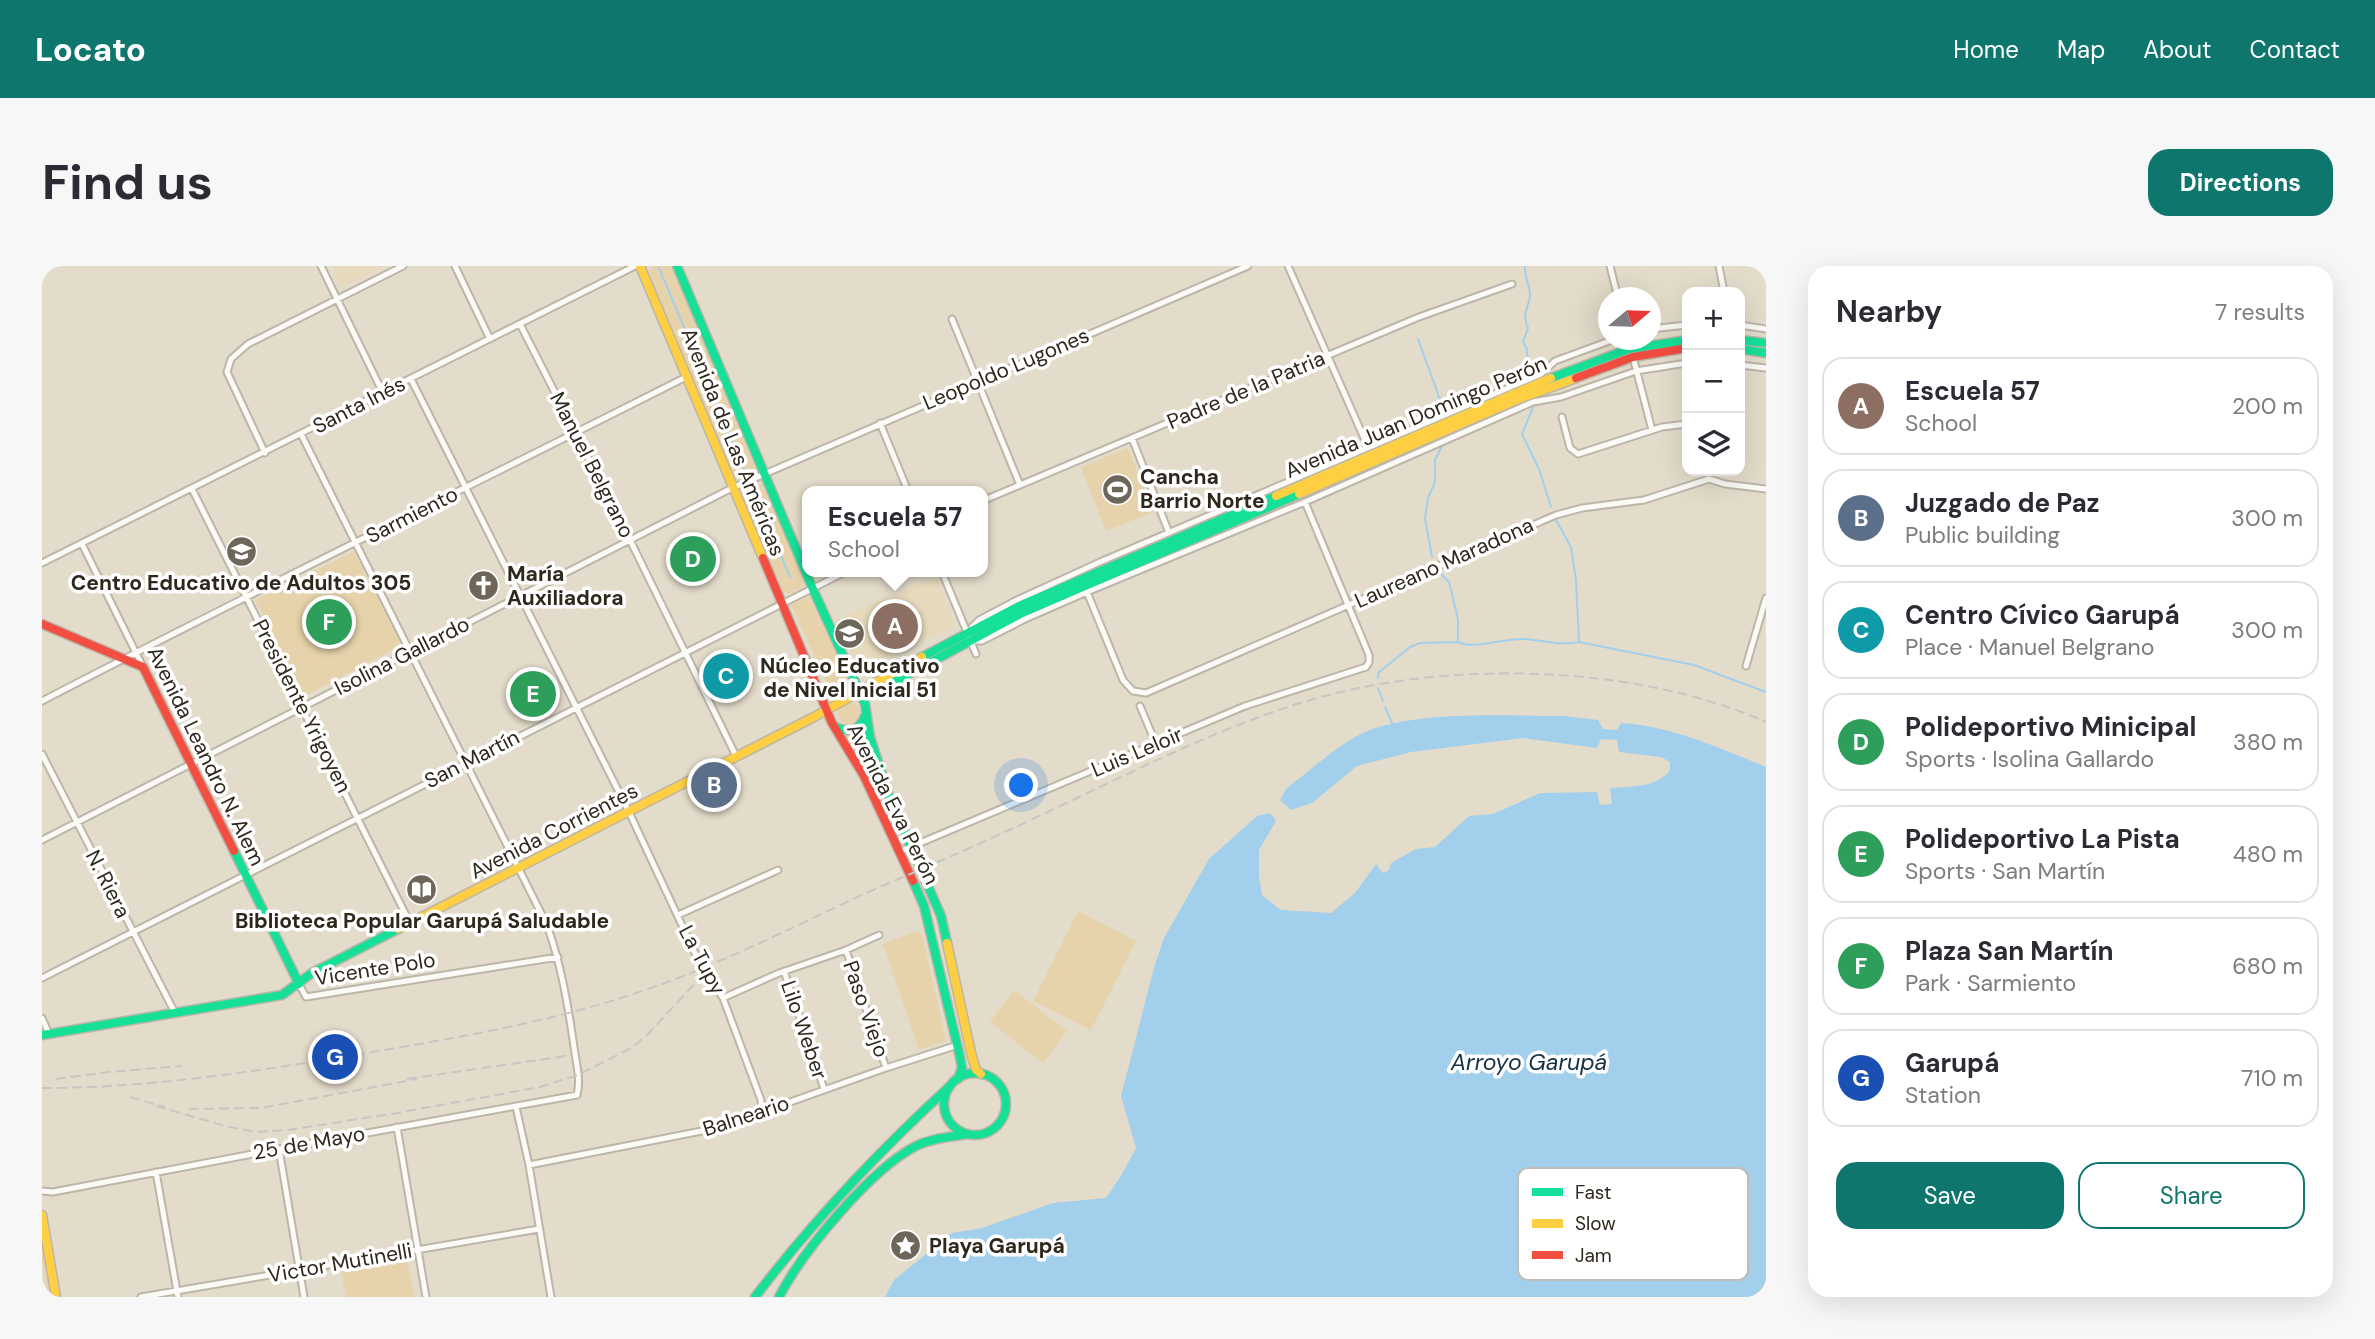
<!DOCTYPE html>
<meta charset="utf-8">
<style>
body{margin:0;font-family:"DM Sans",sans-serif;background:#f7f7f7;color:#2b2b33}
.controls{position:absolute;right:21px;top:21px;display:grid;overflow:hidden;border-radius:14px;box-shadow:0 7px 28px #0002}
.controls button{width:63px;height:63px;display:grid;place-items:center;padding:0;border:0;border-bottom:2px solid #e1e1e2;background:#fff;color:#2b2b33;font:35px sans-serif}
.compass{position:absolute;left:1556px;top:21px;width:63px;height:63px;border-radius:50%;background:#fff;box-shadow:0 7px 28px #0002;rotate:71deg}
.you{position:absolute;left:980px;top:520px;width:24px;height:24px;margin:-18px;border:5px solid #fff;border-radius:50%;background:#1a73e8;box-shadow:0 0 0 10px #1a73e833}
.badge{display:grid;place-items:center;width:46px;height:46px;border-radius:50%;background:#0f766e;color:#fff;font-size:23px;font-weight:700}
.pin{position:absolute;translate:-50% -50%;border:4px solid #fff;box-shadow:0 2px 7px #0006}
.popup{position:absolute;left:760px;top:220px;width:186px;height:91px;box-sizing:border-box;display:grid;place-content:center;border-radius:14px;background:#fff;filter:drop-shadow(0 2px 5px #0005);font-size:23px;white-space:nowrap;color:#7c7c81}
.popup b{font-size:26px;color:#2b2b33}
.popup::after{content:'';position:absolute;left:50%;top:100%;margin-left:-14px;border:14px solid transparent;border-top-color:#fff}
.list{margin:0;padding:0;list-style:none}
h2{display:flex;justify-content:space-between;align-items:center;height:91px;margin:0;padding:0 28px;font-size:30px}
h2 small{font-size:23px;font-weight:400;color:#7c7c81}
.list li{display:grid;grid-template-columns:46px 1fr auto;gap:21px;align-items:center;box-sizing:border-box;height:98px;margin:0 14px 14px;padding:0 14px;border:2px solid #e1e1e2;border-radius:21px}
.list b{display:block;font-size:26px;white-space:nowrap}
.list p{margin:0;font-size:23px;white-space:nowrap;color:#7c7c81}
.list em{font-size:23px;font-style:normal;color:#7c7c81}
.actions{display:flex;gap:14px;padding:21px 28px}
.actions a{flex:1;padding:16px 0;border:2px solid #0f766e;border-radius:21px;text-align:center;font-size:24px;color:#0f766e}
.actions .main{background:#0f766e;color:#fff}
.icon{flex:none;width:38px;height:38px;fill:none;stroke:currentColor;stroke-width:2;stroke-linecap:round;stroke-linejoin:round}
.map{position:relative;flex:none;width:1724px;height:1031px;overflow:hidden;border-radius:21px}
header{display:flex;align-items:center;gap:42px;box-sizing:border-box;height:98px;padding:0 35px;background:#0f766e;color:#fff}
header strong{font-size:33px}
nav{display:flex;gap:38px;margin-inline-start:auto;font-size:24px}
.intro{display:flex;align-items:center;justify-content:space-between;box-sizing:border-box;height:168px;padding:0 42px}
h1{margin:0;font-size:49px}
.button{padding:18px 32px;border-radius:21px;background:#0f766e;color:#fff;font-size:24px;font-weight:700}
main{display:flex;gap:42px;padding:0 42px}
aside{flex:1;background:#fff;border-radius:21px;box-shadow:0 7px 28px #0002}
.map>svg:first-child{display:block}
.built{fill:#e6d9bc}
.green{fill:#e6d3ab}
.water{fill:#a2cfec}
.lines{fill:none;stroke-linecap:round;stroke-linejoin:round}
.stream{stroke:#a2cfec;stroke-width:2}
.street-casing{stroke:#bcb6a8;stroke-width:9}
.fast-casing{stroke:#bcb6a8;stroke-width:11}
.slow-casing{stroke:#bcb6a8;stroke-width:11}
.jam-casing{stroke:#bcb6a8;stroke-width:11}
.street{stroke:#fbfaf7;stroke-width:5}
.fast{stroke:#16e098;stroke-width:8}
.slow{stroke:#ffcf43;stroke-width:8}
.jam{stroke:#f24e42;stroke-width:8}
.rail{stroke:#c8c6c2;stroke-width:2;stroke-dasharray:10 5;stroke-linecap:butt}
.labels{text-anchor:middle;stroke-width:7;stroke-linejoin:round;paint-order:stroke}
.street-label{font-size:21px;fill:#2d271c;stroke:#fff}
.poi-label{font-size:21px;font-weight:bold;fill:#2d271c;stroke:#fff;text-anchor:start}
.water-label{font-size:23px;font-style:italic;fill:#123145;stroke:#fff}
.key{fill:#fff;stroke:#c0bebb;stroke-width:2}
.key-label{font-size:19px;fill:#2d271c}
</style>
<header>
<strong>Locato</strong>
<nav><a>Home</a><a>Map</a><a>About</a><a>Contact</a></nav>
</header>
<div class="intro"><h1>Find us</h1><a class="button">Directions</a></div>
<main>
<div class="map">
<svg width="1724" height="1031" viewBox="0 0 1724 1031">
<rect width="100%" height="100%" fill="#e4dcca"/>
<!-- built -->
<path class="built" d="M290,0H341L300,21Z
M894,311L912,355L909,362L816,403L794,353Z"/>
<!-- green -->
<path class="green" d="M614,0H630L713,201V209L700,217L693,212L609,12L608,2Z
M1086,182L1111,246L1064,265L1039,201Z
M718,217L723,220L762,316L759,322L747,328L741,326L702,231L704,223Z
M312,285L360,379L263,430L213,334Z
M767,330L810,423L791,432L749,339Z
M796 447a11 11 0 1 1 22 0a11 11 0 1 1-22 0Z
M822,461L858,564L856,567L854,566L804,468L811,469Z
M1036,645L1094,675L1049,764L991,735Z
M875,665L880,669L904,775L877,784L841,678Z
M972,724L1025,765L1001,797L948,756Z
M0,961L12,1031H6L0,996Z
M365,993L372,1031H304L299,1005Z"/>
<!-- water -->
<path class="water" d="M1522,450L1556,454L1561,463L1575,464L1579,457C1630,460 1677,482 1724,501V1031H843L852,1014L910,967L940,962L1011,937L1064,932L1079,910L1094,882L1079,830L1113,698L1122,672L1167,593L1215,550L1228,547L1234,555L1217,584V610L1220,629L1239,644L1289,647L1313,627L1334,598L1341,607L1347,604L1349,597L1374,583L1393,581L1427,550L1451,548L1498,527L1555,526L1558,539L1570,538L1568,522C1589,520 1615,522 1628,504V496L1619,491L1577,486L1575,474L1559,473L1555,482L1481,472L1369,486L1315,500L1270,537L1249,544L1238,534L1244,523C1266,506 1289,485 1313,471C1361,443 1466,450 1522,450Z"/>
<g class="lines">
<!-- stream -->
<path class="stream" d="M1483,0C1482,11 1488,19 1488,29C1487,42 1479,47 1486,62L1481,76L1485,83L1487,106
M617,2L702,203
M1376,73L1401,142
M1491,141L1480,168L1497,203L1509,241
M711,223L748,311
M1514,254L1529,281L1534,314L1537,375
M1390,291L1383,252L1386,232L1393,216V194L1400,180
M1416,376C1434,384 1461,372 1482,373C1503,374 1514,380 1537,376L1652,399L1724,426
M1336,412V407L1368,381L1378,377L1416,376V353L1407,316L1395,304
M1336,422L1341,435
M1343,441L1351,459"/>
<defs>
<path id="street" d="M279,0L341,127
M413,0L448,73
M1246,0L1326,181
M1568,0L1576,32
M1677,0L1682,26
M910,53L978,219
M478,58L588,274L694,490
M1698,59L1724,63
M1608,63L1645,59
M1591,91L1610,164
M1698,99L1724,102
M369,113L587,546L660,702L681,732L719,834L720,845
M1520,151L1528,182L1536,188L1620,161L1645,158
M838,157L866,225
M1090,172L1127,267
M223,187L185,106L189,93L206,78L361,0
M150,223L368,657
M940,235L1377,51L1470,18
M40,278L101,401
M0,297L593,0
M900,306L934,388
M1045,326L1081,414L1091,425L1104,427L1514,249L1540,242L1602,234L1667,213L1683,218L1724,223
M930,361L937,354L975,334L1058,296L1499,108L1513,95L1570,74
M932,375H940L983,353L1045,326L1263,236L1491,136L1519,131L1594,105L1645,97
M1704,400L1724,332
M0,435C214,324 431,219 646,110
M1098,440L1114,478
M0,488L133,747
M0,574L690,222L1206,0
M859,585L1203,440L1324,401L1327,396V389L1263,236
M636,649L736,604
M804,684L844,802
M742,705L782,823
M0,712L803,306
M257,718L264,731L516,691
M681,732L737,707L804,684L837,669
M0,752L7,768
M474,841L487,899L509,1031
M355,861L384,1031
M237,883L262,1031
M487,899L675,862L844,802L916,779
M114,906L136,1031
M0,925L11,926L237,883L535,829C539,814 534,796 532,781C526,739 519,698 505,659L259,168
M99,1031L497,963"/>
<path id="fast" d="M635,0L770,321L823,438L828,471L847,530L899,650L905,677
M1698,74L1724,77
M1698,83L1724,87
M1509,112L1587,83L1645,74
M880,391L977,340L1234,230
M821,433L980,347L1257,228
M793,461C807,467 817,465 823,450
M192,585L257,718
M871,615L882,640L918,791L920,802L916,813
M0,769L240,729L270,707L356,663
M902 838a31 31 0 1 1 62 0a31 31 0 1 1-62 0Z
M713,1031C771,955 837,885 908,820
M737,1031C760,986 829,903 874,880C890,872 908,871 926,868"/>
<path id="slow" d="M598,0L721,292
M1257,228L1472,135L1534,112
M1234,230L1509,112
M356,663L772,451L880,391
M905,677L929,787L934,804L939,808
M0,949L14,1031"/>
<path id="jam" d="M1534,112L1591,91L1645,82
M721,292L790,457L822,510L871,615
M0,358L101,401L192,585"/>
</defs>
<!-- street casing -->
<use href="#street" class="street-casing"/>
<!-- fast casing -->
<use href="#fast" class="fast-casing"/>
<!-- slow casing -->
<use href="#slow" class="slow-casing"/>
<!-- jam casing -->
<use href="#jam" class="jam-casing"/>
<!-- street -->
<use href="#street" class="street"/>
<!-- fast -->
<use href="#fast" class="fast"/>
<!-- slow -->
<use href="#slow" class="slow"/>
<!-- jam -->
<use href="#jam" class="jam"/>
<!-- rail -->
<path class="rail" d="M14,813L67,806L140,800
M365,813L524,790
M0,822C109,822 217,805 324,787C420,771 514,755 606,723C675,699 739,667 805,636C838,620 872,607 905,592C949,573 993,552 1037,531C1115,494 1195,454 1279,431C1414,394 1595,399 1724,456
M88,831L123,841
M114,840L187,861L215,866L246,864L349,848L498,821L536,809L591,781L606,768L655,715
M147,843L219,842L375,813"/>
</g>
<!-- icons -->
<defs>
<symbol id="stadium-disc" viewBox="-11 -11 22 22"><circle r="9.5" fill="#6d6659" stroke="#fff"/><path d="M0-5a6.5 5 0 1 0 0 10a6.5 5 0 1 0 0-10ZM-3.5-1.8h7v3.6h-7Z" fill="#fff"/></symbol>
<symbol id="school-disc" viewBox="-11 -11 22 22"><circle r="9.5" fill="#6d6659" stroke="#fff"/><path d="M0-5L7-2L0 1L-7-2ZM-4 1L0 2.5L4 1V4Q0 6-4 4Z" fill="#fff"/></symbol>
<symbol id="church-disc" viewBox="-11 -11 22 22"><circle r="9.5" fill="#6d6659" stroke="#fff"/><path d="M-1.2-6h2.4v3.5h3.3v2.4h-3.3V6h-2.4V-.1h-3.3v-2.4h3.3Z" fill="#fff"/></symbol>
<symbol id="library-disc" viewBox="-11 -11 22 22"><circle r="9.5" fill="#6d6659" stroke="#fff"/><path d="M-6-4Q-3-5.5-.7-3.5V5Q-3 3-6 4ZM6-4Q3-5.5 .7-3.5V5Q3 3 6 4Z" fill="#fff"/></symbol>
<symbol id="sight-disc" viewBox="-11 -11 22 22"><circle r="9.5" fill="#6d6659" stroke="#fff"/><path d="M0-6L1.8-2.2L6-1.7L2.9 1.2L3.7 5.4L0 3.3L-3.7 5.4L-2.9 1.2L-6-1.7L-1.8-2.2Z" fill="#fff"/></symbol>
</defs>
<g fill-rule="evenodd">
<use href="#stadium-disc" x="1058" y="206" width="35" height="35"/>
<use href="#school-disc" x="182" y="268" width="35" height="35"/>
<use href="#church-disc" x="424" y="302" width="35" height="35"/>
<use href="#school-disc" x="790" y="350" width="35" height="35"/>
<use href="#library-disc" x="362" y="606" width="35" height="35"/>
<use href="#sight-disc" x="846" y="962" width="35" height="35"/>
</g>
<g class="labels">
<!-- street labels -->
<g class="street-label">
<text transform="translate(964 103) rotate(-23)" y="7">Leopoldo Lugones</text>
<text transform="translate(1204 124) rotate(-23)" y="7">Padre de la Patria</text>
<text transform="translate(317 139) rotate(-27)" y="7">Santa Inés</text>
<text transform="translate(1374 151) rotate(-23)" y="7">Avenida Juan Domingo Perón</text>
<text transform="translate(691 176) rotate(68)" y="7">Avenida de Las Américas</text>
<text transform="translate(550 199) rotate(63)" y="7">Manuel Belgrano</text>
<text transform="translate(370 249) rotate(-27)" y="7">Sarmiento</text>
<text transform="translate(1402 297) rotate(-24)" y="7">Laureano Maradona</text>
<text transform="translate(360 390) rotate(-27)" y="7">Isolina Gallardo</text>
<text transform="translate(260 440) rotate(63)" y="7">Presidente Yrigoyen</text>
<text transform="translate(1095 486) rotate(-23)" y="7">Luis Leloir</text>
<text transform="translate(164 490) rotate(64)" y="7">Avenida Leandro N. Alem</text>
<text transform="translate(430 493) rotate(-27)" y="7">San Martín</text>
<text transform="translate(851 538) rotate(63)" y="7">Avenida Eva Perón</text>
<text transform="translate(512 565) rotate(-27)" y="7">Avenida Corrientes</text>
<text transform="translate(66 618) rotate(63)" y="7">N. Riera</text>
<text transform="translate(660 694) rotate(62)" y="7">La Tupy</text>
<text transform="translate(333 703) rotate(-9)" y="7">Vicente Polo</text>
<text transform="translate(824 743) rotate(71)" y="7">Paso Viejo</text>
<text transform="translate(762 764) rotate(71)" y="7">Lilo Weber</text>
<text transform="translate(704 850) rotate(-18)" y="7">Balneario</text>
<text transform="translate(267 877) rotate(-10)" y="7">25 de Mayo</text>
<text transform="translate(298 997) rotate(-10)" y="7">Victor Mutinelli</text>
</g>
<!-- poi labels -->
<g class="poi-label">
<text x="1098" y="218">Cancha<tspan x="1098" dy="24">Barrio Norte</tspan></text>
<text x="465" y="315">María<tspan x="465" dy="24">Auxiliadora</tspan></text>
<text x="199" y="324" text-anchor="middle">Centro Educativo de Adultos 305</text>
<text x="808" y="407" text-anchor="middle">Núcleo Educativo<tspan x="808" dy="24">de Nivel Inicial 51</tspan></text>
<text x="380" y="662" text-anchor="middle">Biblioteca Popular Garupá Saludable</text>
<text x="887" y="987">Playa Garupá</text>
</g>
<!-- water labels -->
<g class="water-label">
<text x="1487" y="804">Arroyo Garupá</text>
</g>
</g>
<!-- legend -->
<rect x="1476" y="902" width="230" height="112" rx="10" class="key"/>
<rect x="1490" y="922" width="31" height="8" fill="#16e098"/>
<rect x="1490" y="953" width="31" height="9" fill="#ffcf43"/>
<rect x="1490" y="985" width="31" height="8" fill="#f24e42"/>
<g class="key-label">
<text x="1533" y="933">Fast</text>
<text x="1533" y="964">Slow</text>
<text x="1533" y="996">Jam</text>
</g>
</svg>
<div class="controls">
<button>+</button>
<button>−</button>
<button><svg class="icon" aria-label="layers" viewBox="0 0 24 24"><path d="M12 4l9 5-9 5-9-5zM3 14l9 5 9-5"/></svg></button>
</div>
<svg class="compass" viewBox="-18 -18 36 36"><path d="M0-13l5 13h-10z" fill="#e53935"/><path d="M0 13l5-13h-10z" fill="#7c7c81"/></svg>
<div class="you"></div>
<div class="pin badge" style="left:853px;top:360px;background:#8d6e63">A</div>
<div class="popup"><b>Escuela 57</b>School</div>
<div class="pin badge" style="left:672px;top:519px;background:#5c6f8a">B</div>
<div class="pin badge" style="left:684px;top:410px;background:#0f9aa8">C</div>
<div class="pin badge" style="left:651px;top:293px;background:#2e9e5b">D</div>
<div class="pin badge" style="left:491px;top:428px;background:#2e9e5b">E</div>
<div class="pin badge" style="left:287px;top:356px;background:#2e9e5b">F</div>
<div class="pin badge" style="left:293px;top:791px;background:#1a4fb4">G</div>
</div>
<aside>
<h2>Nearby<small>7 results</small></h2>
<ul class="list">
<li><span class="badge" style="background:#8d6e63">A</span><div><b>Escuela 57</b><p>School</p></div><em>200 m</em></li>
<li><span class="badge" style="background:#5c6f8a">B</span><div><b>Juzgado de Paz</b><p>Public building</p></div><em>300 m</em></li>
<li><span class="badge" style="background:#0f9aa8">C</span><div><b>Centro Cívico Garupá</b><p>Place · Manuel Belgrano</p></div><em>300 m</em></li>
<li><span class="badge" style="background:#2e9e5b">D</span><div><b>Polideportivo Minicipal</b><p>Sports · Isolina Gallardo</p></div><em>380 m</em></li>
<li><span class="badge" style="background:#2e9e5b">E</span><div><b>Polideportivo La Pista</b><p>Sports · San Martín</p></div><em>480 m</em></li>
<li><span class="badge" style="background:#2e9e5b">F</span><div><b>Plaza San Martín</b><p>Park · Sarmiento</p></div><em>680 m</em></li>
<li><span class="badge" style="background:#1a4fb4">G</span><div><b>Garupá</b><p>Station</p></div><em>710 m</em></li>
</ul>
<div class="actions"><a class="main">Save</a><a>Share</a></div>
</aside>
</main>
